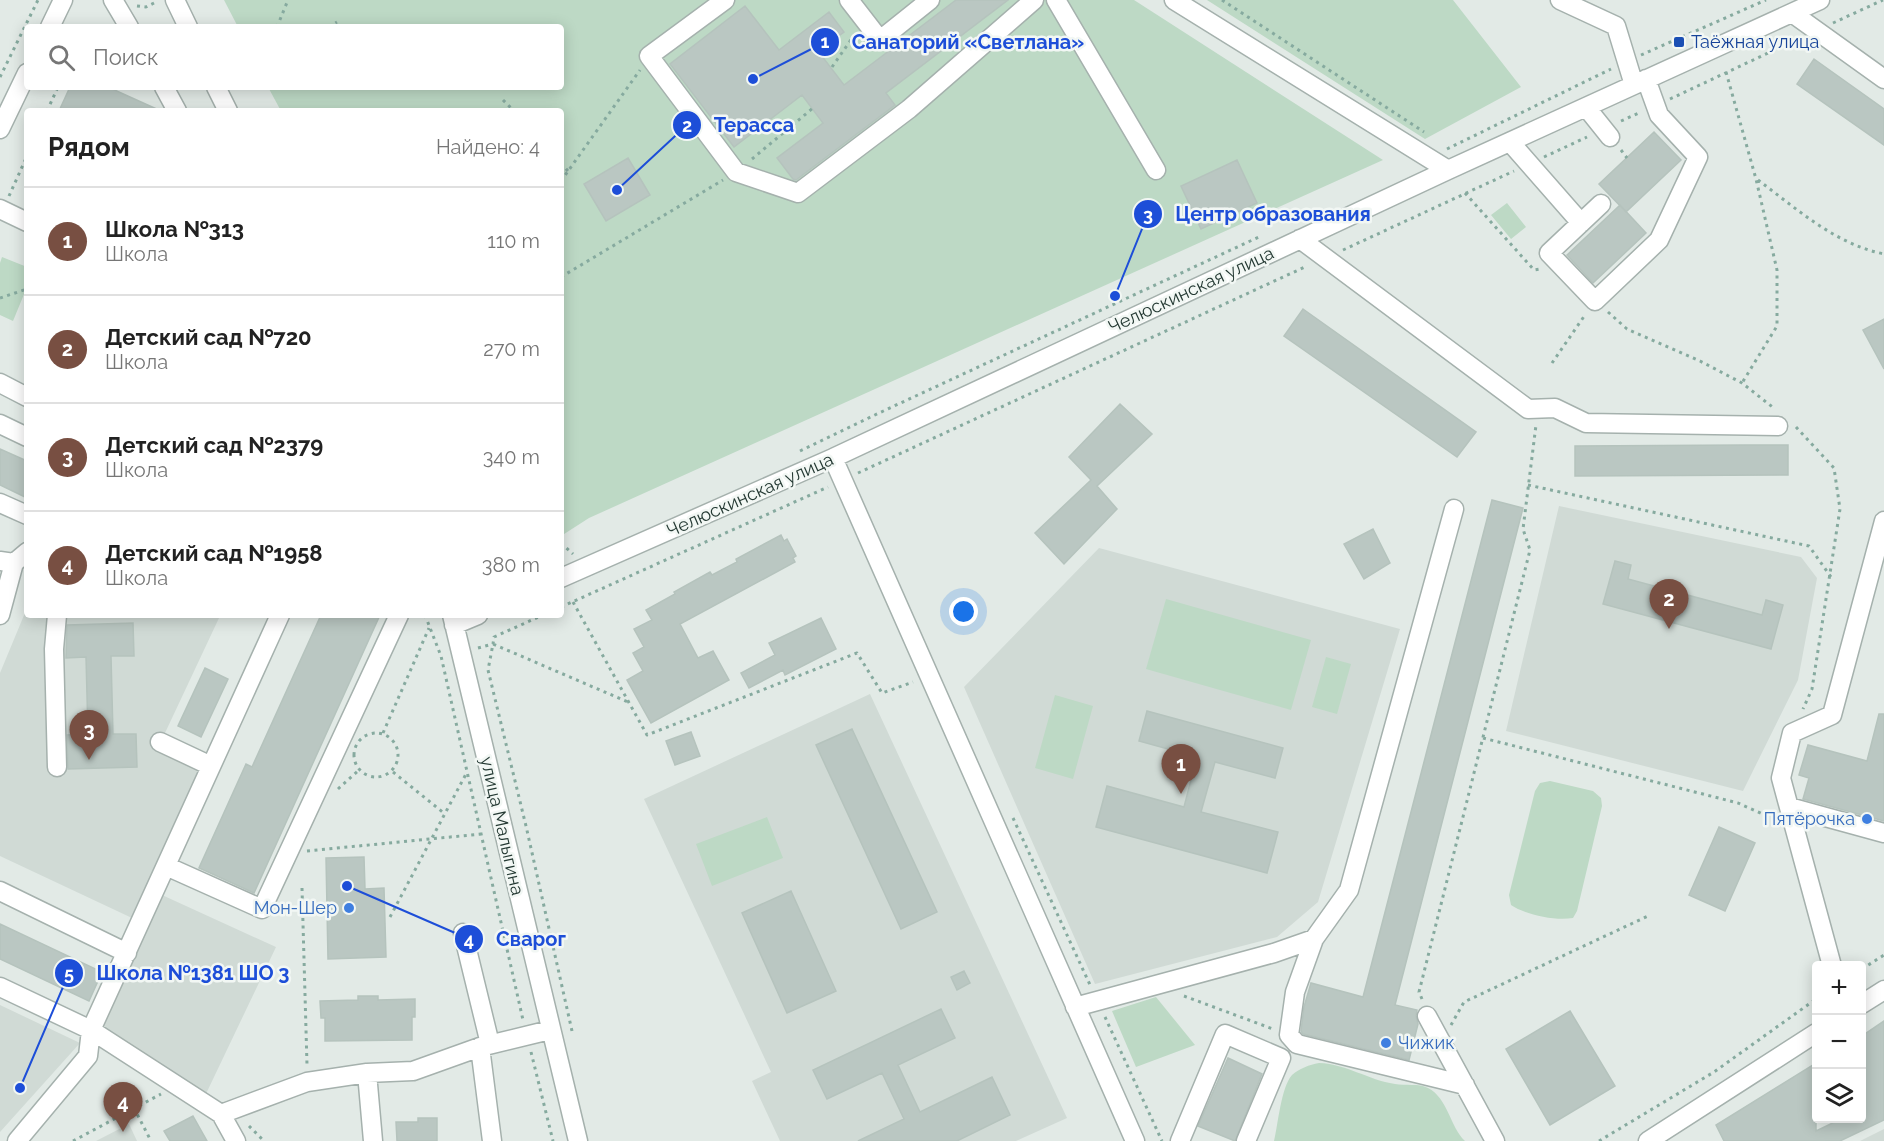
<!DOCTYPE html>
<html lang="ru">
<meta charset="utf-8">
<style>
body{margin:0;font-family:Raleway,sans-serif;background:#f6f6f6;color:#222}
.controls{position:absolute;right:18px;bottom:18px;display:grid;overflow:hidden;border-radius:6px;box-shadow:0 3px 15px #0003}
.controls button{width:54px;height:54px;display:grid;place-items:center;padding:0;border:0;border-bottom:2px solid #e0e0e0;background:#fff;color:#222;font:30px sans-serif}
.you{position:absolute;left:964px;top:612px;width:21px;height:21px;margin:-15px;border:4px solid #fff;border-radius:50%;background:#1a73e8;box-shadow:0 0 0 9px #1a73e833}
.badge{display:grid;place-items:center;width:39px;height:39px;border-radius:50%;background:#784f42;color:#fff;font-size:20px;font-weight:700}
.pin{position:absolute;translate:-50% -50px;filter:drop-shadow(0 2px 3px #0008)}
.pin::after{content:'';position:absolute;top:32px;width:21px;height:18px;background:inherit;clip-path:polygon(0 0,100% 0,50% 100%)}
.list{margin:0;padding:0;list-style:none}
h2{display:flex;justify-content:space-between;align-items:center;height:78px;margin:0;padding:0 24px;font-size:26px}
h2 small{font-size:20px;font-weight:400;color:#767676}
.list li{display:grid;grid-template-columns:39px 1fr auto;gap:18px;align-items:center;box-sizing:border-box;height:108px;padding:0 24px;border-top:2px solid #e0e0e0}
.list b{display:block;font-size:22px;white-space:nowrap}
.list p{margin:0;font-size:20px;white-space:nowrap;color:#767676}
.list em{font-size:20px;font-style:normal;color:#767676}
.icon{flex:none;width:33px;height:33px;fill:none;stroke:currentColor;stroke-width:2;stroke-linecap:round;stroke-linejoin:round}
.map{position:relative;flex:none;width:1884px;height:1141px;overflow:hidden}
.search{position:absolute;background:#fff;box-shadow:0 3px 15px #0003;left:24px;top:24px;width:540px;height:66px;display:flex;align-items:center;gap:15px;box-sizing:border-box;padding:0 21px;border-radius:6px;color:#767676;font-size:22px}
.panel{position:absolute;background:#fff;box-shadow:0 3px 15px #0003;left:24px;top:108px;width:540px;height:510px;border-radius:6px}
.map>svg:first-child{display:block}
.built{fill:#d0dad5}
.green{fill:#bdd9c5}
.building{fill:#bac7c2;stroke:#b5c3bd;stroke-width:1.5}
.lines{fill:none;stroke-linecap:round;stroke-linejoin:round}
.minor-casing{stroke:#a5b1ad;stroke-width:21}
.path{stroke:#86aa9f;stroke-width:3;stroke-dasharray:3 4.5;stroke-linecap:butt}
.minor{stroke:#fff;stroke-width:18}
.transit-dot{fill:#1a4fb4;stroke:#f2f7f4;stroke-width:2}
.shop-dot{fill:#3f7fe0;stroke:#f2f7f4;stroke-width:2}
.labels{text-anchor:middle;stroke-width:5;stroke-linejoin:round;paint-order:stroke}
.transit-label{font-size:18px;fill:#164399;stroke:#f2f7f4;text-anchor:start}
.street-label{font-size:18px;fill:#243933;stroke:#f2f7f4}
.shop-label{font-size:18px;fill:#366cbe;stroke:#f2f7f4;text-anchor:end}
.leader{fill:none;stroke:#1d4ed8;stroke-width:2}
.callout-dot{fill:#1d4ed8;stroke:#f2f7f4;stroke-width:2}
.mark-label{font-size:18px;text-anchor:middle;font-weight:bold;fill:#fff}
.callout-label{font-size:20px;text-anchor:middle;font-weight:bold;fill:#1d4ed8;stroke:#f2f7f4;stroke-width:5;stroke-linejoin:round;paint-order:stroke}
</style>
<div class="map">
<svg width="1884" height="1141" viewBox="0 0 1884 1141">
<rect width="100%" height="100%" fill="#e2eae6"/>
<!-- built -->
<path class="built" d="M1559,506L1801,557L1817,578L1798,680L1743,791L1506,731Z
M1099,548L1400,629L1318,902L1277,937L1095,984L964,687Z
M27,608V615H211L219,618L157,750L199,770L132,918L0,856V673Z
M870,694L1067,1118L1016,1141H780L752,1081L771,1072L644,799Z
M162,895L276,947L204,1098L98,1031Z
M0,1005L80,1043L0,1132Z
M129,1124L137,1141H96Z
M1884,1129V1141H1860Z"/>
<!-- green -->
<path class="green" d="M224,0H1134L1383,160L589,518L561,536V111H281L268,87H561V27H238Z
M1207,0H1453L1521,87L1425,139Z
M1507,203L1526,227L1511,239L1491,215Z
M2,257L27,267V287L13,321L0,315V263Z
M1166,599L1311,640L1291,710L1146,669Z
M1326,657L1351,664L1337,714L1312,707Z
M1055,695L1093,706L1073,779L1035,768Z
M1550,781L1593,791L1601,798L1602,806L1577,911L1573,918C1555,921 1526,915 1511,905L1509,895L1535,791L1540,783Z
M767,817L783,858L712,886L696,844Z
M1156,997L1195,1045L1136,1067L1112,1011Z
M1319,1063C1347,1064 1368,1080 1395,1084C1405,1086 1419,1083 1428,1088C1448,1098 1450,1127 1465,1141H1274C1278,1125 1281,1087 1292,1075C1300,1068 1309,1065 1319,1063Z"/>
<!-- building -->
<path class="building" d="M956,0H1008L886,93L895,105L796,180L793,179L777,158L823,123L802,95L734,147L670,64L745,6L779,50L829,12L844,32L818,51L844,85Z
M1814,59L1884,109V145L1797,84Z
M70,87H108L161,111H59Z
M1654,132L1681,160L1626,212L1599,184Z
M628,158L650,195L606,221L584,184Z
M1237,160L1257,203L1201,229L1181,186Z
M1620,205L1646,233L1593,283L1567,255Z
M1303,309L1476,432L1457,457L1284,336Z
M1884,319V369L1863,330Z
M1120,404L1152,434L1097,486L1117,509L1064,564L1035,533L1091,480L1069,457Z
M1745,445H1788V475L1575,476V446Z
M0,449L27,461V498L0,485Z
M1492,500L1523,508L1395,1005L1417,1010L1416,1016L1418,1024L1409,1060L1303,1034L1301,1031L1304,1007L1311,983L1363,997Z
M1373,529L1390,563L1364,579L1344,544Z
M781,535L784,541L787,539L796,556L793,558L795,562L680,624L698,658L713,651L729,680L651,723L627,680L643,671L633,653L644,647L634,629L652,620L646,610L675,594L674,592L710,572L712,575L737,562L736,559Z
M1615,561L1631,565L1628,579L1762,615L1766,600L1783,605L1771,649L1603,604Z
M321,615H380L254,893L199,868L246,764L252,767Z
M821,618L836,649L785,675L783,670L749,688L741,673L775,655L769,643Z
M133,623L134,656H111L113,734H136L137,767L68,769L67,735L88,734L86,657L66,658L67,625Z
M205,668L228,679L201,737L178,726Z
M1147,711L1283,748L1275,778L1215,762L1201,812L1278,832L1267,873L1096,827L1107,786L1184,807L1197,757L1139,741Z
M1879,714H1884V821L1803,799L1809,778L1799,775L1808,745L1867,761Z
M852,729L937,912L901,929L816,745Z
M691,732L700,756L675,765L666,741Z
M1719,827L1755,843L1725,911L1689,895Z
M364,857L365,889L384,888L386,957L328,959L326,858Z
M791,891L836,991L787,1013L742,913Z
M0,924L102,972L89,1001L0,959Z
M964,971L970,983L957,990L951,977Z
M358,996H378V1000L415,999V1017H412V1040L325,1041V1018H321L320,1001L358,1000Z
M941,1009L955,1038L898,1065L920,1112L992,1077L1010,1115L957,1141H858L904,1119L882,1073L827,1099L813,1070Z
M1570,1011L1615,1086L1550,1125L1506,1049Z
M1884,1021V1120L1840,1141H1724L1716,1125L1816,1063V1131L1841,1119H1862V1036Z
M1228,1058L1262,1074L1235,1141L1198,1126Z
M193,1116L207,1141H170L164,1131Z
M418,1118H437V1141H397L396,1122H418Z"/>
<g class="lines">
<defs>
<path id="minor" d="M113,0L129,27
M175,0L188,27
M725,0L649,56L736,172L798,193L909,109L1034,0
M849,0L880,40L930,0
M1056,0L1156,170
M1174,0L1448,170
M1560,0L1616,26L1634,85
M1792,13L1884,79
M50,27L63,0
M164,87L177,111
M216,87L228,111
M1586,107L1610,137
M0,129L27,73
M1510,142L1581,223
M1601,204L1549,253L1595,301L1659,240L1698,157L1659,115L1646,79
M0,209L27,222
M1300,239L1528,409L1555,408L1586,423L1778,426
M0,383L27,397
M0,424L27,437
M833,458L1135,1141
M0,503L27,515
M0,561L14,563L27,552
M561,578L833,458L1448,170L1820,0
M0,615L14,563
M452,615L578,1141
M454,625L478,615
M160,742L211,766
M57,767L54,649L57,615
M1789,807L1884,833
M166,866L262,909L399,615
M0,891L127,953
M463,933L490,1044
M1314,939L1295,992L1289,1035L1297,1044L1465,1085
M1832,966L1781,778L1792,733L1832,715L1884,521
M0,987L91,1030L221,1114L236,1141
M1862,1004L1884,990
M1075,1007L1274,953L1314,939L1349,890L1454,509
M1427,1016L1495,1141
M480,1047L492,1141
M367,1073L373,1141
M221,1114L307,1082L367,1073L413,1071L480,1047L550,1030
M17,1141L88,1056L91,1030L280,615
M1180,1141L1225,1034L1281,1058L1246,1141
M1648,1141L1816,1033"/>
</defs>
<!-- minor casing -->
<use href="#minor" class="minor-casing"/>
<!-- path -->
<path class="path" d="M1222,0L1424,132
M137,6L146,7L158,1
M1833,23L1883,0
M277,27L288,0
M329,27L337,22
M1641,55L1766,0
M832,67L855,34
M1726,72L1756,179L1777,270V326L1742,383
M0,77L38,0
M1670,99L1800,38
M503,100L514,111
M47,111L58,87
M1621,121L1639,113
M1447,149L1611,69
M1621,150L1627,158
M1544,157L1587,137
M752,159L813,108
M561,163L568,171
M1758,180C1797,209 1835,244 1884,254
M561,181L640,70
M1465,193L1534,270L1540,269
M9,196L27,156
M1343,250L1514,171
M561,277L723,180
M0,298L27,289
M1608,312L1627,329L1700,361L1742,383L1775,409
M1552,363L1585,315
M1796,427L1834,468L1840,509L1812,689L1803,709
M800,451L879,413L1261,236
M858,473L1307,266
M1528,485L1809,546L1831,577
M561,543L573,554
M573,602L647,735L857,653L882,693L913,682
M561,607L828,487
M425,615L441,656L523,1020
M478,648L493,644L494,637L543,615
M383,733L429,628
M354 755a22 22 0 1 1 44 0a22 22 0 1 1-44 0Z
M1483,738L1738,803L1776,820
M393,772L445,814
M338,789L359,770
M1013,818L1091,987
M307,851L481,834
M302,888L307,1065
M390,917L466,774
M1862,969L1884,955
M1184,996L1273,1029
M1422,999L1419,992L1530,550L1523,529L1536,425
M1105,1017L1162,1141
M1451,1025L1464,1002L1648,916
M572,1031L526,826L488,670L493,644L628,702
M531,1052L553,1141
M134,1108L151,1141
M249,1126L264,1141
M73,1141L161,1094
M1599,1141L1714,1072L1816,999"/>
<!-- minor -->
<use href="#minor" class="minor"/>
</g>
<!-- markers -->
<rect class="transit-dot" x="1673" y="36" width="12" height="12" rx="3"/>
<g class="shop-dot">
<circle cx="1867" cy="819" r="6"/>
<circle cx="349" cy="908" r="6"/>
<circle cx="1386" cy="1043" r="6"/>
</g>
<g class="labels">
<!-- transit labels -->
<g class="transit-label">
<text x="1691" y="48">Таёжная улица</text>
</g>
<!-- street labels -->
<g class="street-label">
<text transform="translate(1191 290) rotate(-25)" y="6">Челюскинская улица</text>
<text transform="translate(750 495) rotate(-24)" y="6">Челюскинская улица</text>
<text transform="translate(502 826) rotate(77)" y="6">улица Малыгина</text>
</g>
<!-- shop labels -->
<g class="shop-label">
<text x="1855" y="825">Пятёрочка</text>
<text x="337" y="914">Мон-Шер</text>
<text x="1398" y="1049" text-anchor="start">Чижик</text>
</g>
</g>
<!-- callouts -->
<path class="leader" d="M753 79L825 42M617 190L687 125M1115 296L1148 214M347 886L469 939M20 1088L69 973"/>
<g class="callout-dot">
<circle cx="753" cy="79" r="6"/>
<circle cx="617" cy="190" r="6"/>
<circle cx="1115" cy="296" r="6"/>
<circle cx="347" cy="886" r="6"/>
<circle cx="20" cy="1088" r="6"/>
<circle cx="825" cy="42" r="15"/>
<circle cx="687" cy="125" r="15"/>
<circle cx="1148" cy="214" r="15"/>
<circle cx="469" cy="939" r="15"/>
<circle cx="69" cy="973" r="15"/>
</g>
<g class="mark-label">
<text x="825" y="48">1</text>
<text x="687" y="132">2</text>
<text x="1148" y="221">3</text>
<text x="469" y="946">4</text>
<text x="69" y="980">5</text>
</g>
<g class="callout-label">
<text x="968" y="49">Санаторий «Светлана»</text>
<text x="754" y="132">Терасса</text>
<text x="1273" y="221">Центр образования</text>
<text x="531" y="946">Сварог</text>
<text x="193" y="980">Школа №1381 ШО 3</text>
</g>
</svg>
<div class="controls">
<button>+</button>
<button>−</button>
<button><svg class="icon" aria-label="layers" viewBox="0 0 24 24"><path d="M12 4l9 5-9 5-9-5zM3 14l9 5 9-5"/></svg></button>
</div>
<div class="you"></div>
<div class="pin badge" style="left:1181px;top:794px">1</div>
<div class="pin badge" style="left:1669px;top:629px">2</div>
<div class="pin badge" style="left:89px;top:760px">3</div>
<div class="pin badge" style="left:123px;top:1132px">4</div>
<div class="search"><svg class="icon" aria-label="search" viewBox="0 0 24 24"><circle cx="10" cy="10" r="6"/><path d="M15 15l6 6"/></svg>Поиск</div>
<section class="panel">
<h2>Рядом<small>Найдено: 4</small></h2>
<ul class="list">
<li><span class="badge">1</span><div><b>Школа №313</b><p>Школа</p></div><em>110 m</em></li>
<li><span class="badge">2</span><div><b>Детский сад №720</b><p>Школа</p></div><em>270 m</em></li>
<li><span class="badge">3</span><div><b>Детский сад №2379</b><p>Школа</p></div><em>340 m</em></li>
<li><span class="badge">4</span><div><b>Детский сад №1958</b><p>Школа</p></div><em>380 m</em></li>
</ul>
</section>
</div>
